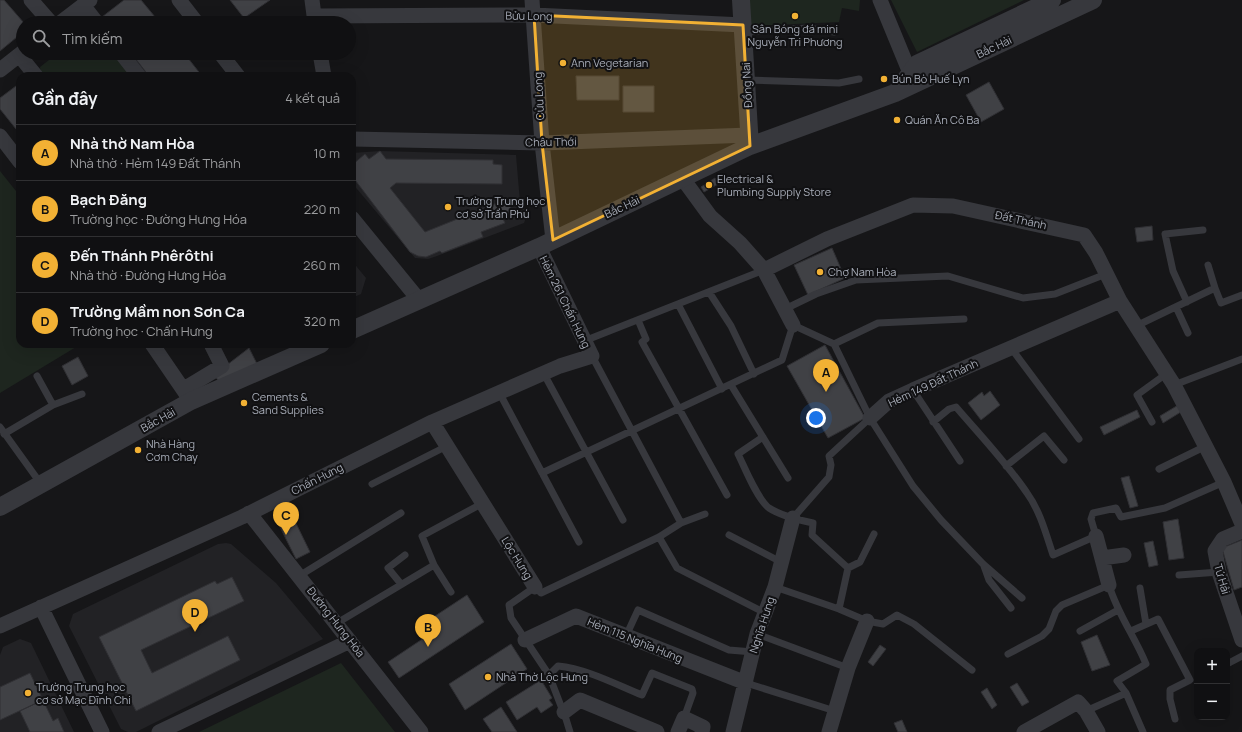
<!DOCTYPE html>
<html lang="vi">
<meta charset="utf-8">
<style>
body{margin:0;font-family:Manrope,sans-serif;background:#1e1e20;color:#f1f3f6}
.controls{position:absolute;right:12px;bottom:12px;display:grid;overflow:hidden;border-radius:8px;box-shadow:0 4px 16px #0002}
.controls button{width:36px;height:36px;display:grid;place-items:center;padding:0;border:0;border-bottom:1px solid #303032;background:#101012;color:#f1f3f6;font:20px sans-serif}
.you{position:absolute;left:816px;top:418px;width:14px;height:14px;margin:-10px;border:3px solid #fff;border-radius:50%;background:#1a73e8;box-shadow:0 0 0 6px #1a73e833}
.badge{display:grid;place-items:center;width:26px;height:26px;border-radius:50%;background:#f2b134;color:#111;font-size:13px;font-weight:700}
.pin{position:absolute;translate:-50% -33px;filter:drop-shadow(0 1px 2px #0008)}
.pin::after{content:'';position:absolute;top:21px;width:14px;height:12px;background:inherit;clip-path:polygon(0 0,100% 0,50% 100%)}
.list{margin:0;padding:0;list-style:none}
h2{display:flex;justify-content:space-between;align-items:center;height:52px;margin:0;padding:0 16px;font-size:17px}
h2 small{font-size:13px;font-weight:400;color:#9c9d9f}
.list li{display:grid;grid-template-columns:26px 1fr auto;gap:12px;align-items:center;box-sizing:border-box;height:56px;padding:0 16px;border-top:1px solid #303032}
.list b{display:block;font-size:15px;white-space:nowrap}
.list p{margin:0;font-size:13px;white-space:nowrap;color:#9c9d9f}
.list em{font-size:13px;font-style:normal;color:#9c9d9f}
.icon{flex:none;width:22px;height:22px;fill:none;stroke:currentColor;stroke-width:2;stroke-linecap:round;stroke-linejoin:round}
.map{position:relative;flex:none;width:1242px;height:732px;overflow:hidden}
.search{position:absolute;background:#101012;box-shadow:0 4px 16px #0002;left:16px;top:16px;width:340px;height:44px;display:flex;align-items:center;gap:10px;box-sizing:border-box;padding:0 14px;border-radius:22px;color:#9c9d9f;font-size:15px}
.panel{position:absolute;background:#101012;box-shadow:0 4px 16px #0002;left:16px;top:72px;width:340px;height:276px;border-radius:12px}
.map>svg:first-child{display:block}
.built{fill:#222225}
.green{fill:#1e261f}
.building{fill:#404145;stroke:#303034}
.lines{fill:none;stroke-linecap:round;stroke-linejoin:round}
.service{stroke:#37383d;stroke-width:7}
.minor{stroke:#37383d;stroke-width:15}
.tertiary{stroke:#37383d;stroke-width:18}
.marked{fill:#f2b134;fill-opacity:0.2;stroke:#f2b134;stroke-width:3;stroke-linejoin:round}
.poi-dot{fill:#f2b134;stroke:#111113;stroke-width:1.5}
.labels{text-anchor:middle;stroke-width:4;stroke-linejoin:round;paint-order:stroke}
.street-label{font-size:11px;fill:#a8adb8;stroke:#111113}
.poi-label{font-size:11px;fill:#a8adb8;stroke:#111113;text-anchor:start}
</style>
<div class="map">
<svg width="1242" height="732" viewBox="0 0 1242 732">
<rect width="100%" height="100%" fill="#161618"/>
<!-- built -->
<path class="built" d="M380,151L516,155L520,202L528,212L524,223L437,256L428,259L415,258L352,183V153Z
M352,261L366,278L361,294L352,298Z
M226,543L231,544L276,583L323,639L136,732H128L121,729L69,626L73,614L218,544Z
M20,639L31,643L74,732H0V655L3,647Z"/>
<!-- green -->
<path class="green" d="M747,0H860L859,11L842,8L839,22L750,26Z
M891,0H1024L917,52Z
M58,53H113L131,76H41L40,67Z
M0,171L20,196V344H81L0,393Z
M341,663L395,732H199Z"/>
<!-- building -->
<path class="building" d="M0,0H4L24,23L23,32L0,51Z
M124,0H141L160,23H107L102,17Z
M230,0H270L244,18Z
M131,53H184L202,76H149Z
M576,76H619V100H577Z
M989,82L1004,109L981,122L966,95Z
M20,83V134L0,109V98Z
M623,86H654V112H623Z
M380,151L386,159L493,160V164L502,165V184L396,183L390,188L425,232L507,199L513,213L502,217L505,223L481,232L483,237L442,253L440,251L426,257L418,256L410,252L352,176V165L365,154L369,159Z
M715,178L718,184L704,192L701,187Z
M1152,226L1153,240L1137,242L1135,228Z
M832,248L845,278L808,295L794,265Z
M825,345L865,418L828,438L787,366Z
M249,348L258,366L221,384L214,375Z
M78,357L88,376L72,385L62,366Z
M990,391L1000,405L981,420L968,403L982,392L984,396Z
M1180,404L1184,410L1163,423L1160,416Z
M1137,410L1140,417L1104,435L1100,427Z
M1129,476L1138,506L1130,508L1121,478Z
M288,507L310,552L296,559L274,515Z
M1178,519L1184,558L1169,560L1163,522Z
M1242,540V587L1234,590L1222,548Z
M1153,541L1158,565L1149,567L1144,543Z
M232,577L244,601L141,650L152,673L228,636L240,660L136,711L99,637L215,581L217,584Z
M467,595L484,622L399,678L388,662L433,632L426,622Z
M1097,635L1110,665L1092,671L1081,642Z
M511,644L527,669L465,710L449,684Z
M880,645L886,649L873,666L868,662Z
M30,673L43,700L0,720V687Z
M541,680L552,698L549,700L553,705L541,713L537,707L517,720L506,702Z
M1017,683L1029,702L1022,706L1010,687Z
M987,688L997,705L992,709L981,692Z
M43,700L53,721L58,718L64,732H30L20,711Z
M501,707L517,732H492L483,719Z
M902,720L907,732H898L894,723Z"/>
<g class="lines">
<!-- service -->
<path class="service" d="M744,32L808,28L834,32
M747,80L839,83L859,79
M1208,265L1215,288
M709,292L731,326L754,374
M1187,302L1173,271L1165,234L1203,230
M678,304L722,389
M1176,307L1188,333
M785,309L816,294L856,280L948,276L1023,298L1055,294L1106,274
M638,320L646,339L642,342L727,495
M1136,326L1215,288L1221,303L1242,295
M584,341L764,270
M834,344L878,323L964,319
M1011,348L1079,439
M592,356L681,523
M544,374L623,520
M37,376L53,405
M731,385L788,478
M1174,385L1242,359
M913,390L960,461
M500,394L579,542
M933,422L949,409L956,407C980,435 1006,462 1027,493C1040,511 1046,534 1053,555L1096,536L1091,519L1093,513L1116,508L1121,517L1165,508L1224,482
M1152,422L1137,395L1166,374
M0,427L41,484
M4,434L53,405L82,394
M763,437L738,454C745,468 757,499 769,508C781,516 799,520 813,523L812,535L848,568L839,609
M1006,466L1044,436L1064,460
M1159,469L1206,446
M542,473L782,360L793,325L834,344L870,418L913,486L941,520L983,564L1022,598
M372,484L447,446
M793,518L829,477L831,465L829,456L870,418
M729,535L781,562
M659,537L677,568L765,613
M984,566L989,580L1011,608
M848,568L860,562L874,534
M1179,575L1219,572
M299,576L401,513
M401,584L388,568L405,555
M775,587L839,609L867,621L883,624L897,615L914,624L972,670
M1140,588L1146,624
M451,592L434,565L422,536L483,503
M337,623L434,565
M1080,631L1118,610
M1131,631L1158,619L1190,680L1170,690V699L1175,719
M757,634L848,668
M626,636L638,610L729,650L753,652
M1008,654L1042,636L1049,629L1056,611L1062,605L1109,585C1117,613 1135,637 1146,664L1117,681L1126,693L1143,732
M1227,664L1242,656
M549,675L558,666C587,669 615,684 642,695L652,673L692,689L693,693L684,718
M746,683L835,711
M1086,711L1126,693
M570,732L566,719L549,675L511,618L509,605L535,587L541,593L659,537L681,523L705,514"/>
<!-- minor -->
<path class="minor" d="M31,0L51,23
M179,0L197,23
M312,0L315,23
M532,0L542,143L553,240
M880,0L910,73
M83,5L97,23
M314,16L534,15L743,25
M60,23L90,0
M121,53L139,76
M220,53L238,76
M320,53L324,76
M19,55L36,76
M0,70L23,52
M0,136L20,162
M352,139L542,143L749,135
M683,179L710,216L740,243L764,270L827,239L913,205L953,206L1084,235L1096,253L1120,301L1174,385L1224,482L1242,524
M352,218L419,300
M764,270L793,325
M152,344L191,401
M184,389L222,366L211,344
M870,418L889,401L913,390L1120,301
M432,422L535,587
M249,513L421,732
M1242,531L1223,539L1215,551L1219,572L1242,640
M1096,536L1109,585
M1102,558L1124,555
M41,607L102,732
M0,626L242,517L432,422L560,366L592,356L539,247
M525,640L576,616L746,683
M564,712L580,700L657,732
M159,732L350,641
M678,732L684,718L703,727L702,732
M733,732L757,634L775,587L793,518
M829,732L848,668L867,621
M1024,732L1078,702L1086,711L1098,732"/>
<!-- tertiary -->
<path class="tertiary" d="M741,0L750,146
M897,91L917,64L1052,0
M352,330L539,247L750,146L895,93L1093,0
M0,507L191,401L321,344"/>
</g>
<!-- marked area -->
<path class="marked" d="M534,15L743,25L750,146L553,240L542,143Z"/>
<!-- markers -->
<g class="poi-dot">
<circle cx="795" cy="16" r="4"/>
<circle cx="563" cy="63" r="4"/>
<circle cx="884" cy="79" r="4"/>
<circle cx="897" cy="120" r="4"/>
<circle cx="709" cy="185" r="4"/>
<circle cx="448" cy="207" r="4"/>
<circle cx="820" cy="272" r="4"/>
<circle cx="244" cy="403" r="4"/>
<circle cx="138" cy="450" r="4"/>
<circle cx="488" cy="677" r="4"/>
<circle cx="28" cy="693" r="4"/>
</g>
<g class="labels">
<!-- street labels -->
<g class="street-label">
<text transform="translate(529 16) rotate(1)" y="4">Bửu Long</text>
<text transform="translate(994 47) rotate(-25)" y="4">Bắc Hải</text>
<text transform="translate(747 85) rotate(-93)" y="4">Đồng Nai</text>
<text transform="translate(539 96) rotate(-93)" y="4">Cửu Long</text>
<text transform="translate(551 142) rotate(-1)" y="4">Châu Thới</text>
<text transform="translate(622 207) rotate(-25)" y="4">Bắc Hải</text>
<text transform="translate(1021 220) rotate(12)" y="4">Đất Thánh</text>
<text transform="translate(565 302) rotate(64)" y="4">Hẻm 261 Chấn Hưng</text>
<text transform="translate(933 383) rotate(-25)" y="4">Hẻm 149 Đất Thánh</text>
<text transform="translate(158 420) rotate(-29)" y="4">Bắc Hải</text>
<text transform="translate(317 479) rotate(-27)" y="4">Chấn Hưng</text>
<text transform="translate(517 558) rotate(58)" y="4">Lộc Hưng</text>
<text transform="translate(1222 579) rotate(74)" y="4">Tứ Hải</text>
<text transform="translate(336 622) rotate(52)" y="4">Đường Hưng Hóa</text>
<text transform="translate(762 625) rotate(-72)" y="4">Nghĩa Hưng</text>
<text transform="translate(635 640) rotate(22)" y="4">Hẻm 115 Nghĩa Hưng</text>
</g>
<!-- poi labels -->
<g class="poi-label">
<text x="795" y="33" text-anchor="middle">Sân Bóng đá mini<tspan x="795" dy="13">Nguyễn Tri Phương</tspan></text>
<text x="571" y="67">Ann Vegetarian</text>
<text x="892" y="83">Bún Bò Huế Lyn</text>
<text x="905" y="124">Quán Ăn Cô Ba</text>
<text x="717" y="183">Electrical &amp;<tspan x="717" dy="13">Plumbing Supply Store</tspan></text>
<text x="456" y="205">Trường Trung học<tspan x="456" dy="13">cơ sở Trần Phú</tspan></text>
<text x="828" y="276">Chợ Nam Hòa</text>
<text x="252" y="401">Cements &amp;<tspan x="252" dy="13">Sand Supplies</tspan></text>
<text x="146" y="448">Nhà Hàng<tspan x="146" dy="13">Cơm Chay</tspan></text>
<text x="496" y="681">Nhà Thờ Lộc Hưng</text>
<text x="36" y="691">Trường Trung học<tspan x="36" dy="13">cơ sở Mạc Đĩnh Chi</tspan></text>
</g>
</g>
</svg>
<div class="controls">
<button>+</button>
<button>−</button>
</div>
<div class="you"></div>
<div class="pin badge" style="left:826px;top:392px">A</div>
<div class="pin badge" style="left:428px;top:647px">B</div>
<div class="pin badge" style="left:286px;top:535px">C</div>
<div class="pin badge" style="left:195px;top:632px">D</div>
<div class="search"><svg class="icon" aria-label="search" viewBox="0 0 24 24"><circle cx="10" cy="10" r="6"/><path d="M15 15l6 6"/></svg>Tìm kiếm</div>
<section class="panel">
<h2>Gần đây<small>4 kết quả</small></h2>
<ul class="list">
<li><span class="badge">A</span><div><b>Nhà thờ Nam Hòa</b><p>Nhà thờ · Hẻm 149 Đất Thánh</p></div><em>10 m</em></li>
<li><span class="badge">B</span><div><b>Bạch Đăng</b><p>Trường học · Đường Hưng Hóa</p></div><em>220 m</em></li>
<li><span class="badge">C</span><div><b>Đến Thánh Phêrôthi</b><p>Nhà thờ · Đường Hưng Hóa</p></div><em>260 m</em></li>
<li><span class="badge">D</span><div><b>Trường Mầm non Sơn Ca</b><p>Trường học · Chấn Hưng</p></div><em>320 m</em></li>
</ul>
</section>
</div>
